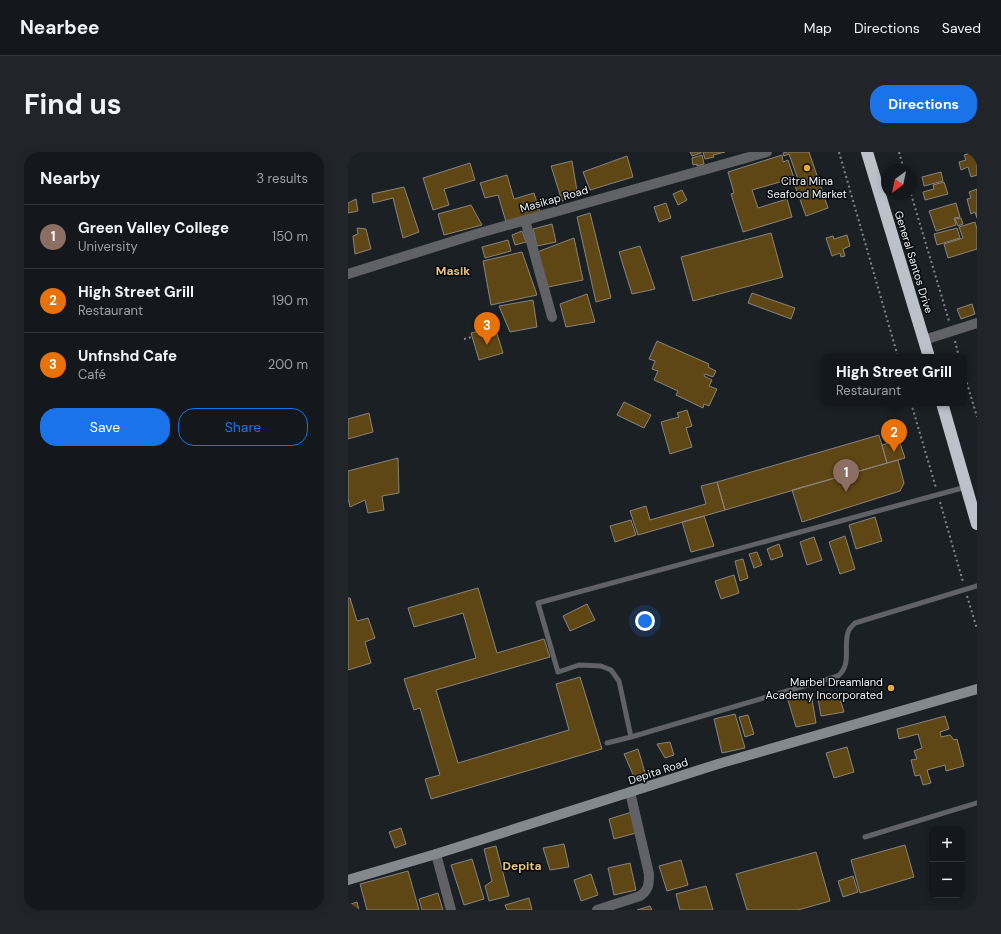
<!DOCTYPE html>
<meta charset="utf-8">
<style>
body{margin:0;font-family:"DM Sans",sans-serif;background:#212529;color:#f1f3f6}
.controls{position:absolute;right:12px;bottom:12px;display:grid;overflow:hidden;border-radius:8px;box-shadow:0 2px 10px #0003}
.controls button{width:36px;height:36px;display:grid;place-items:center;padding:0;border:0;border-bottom:1px solid #33373b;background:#14181c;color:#f1f3f6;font:20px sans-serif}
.compass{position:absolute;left:533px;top:12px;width:36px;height:36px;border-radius:50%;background:#14181c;box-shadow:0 2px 10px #0003;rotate:213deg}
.you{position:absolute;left:297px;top:469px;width:14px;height:14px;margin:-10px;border:3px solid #fff;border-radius:50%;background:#1a73e8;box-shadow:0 0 0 6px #1a73e833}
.badge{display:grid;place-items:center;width:26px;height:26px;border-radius:50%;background:#1a73e8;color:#fff;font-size:13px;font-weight:700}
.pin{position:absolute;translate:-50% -33px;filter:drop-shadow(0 1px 2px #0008)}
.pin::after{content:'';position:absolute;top:21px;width:14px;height:12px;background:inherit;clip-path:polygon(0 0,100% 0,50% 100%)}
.popup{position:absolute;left:473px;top:202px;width:146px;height:52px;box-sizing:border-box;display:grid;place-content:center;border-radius:8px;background:#14181c;filter:drop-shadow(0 1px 3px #0005);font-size:13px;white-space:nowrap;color:#9da0a3}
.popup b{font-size:15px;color:#f1f3f6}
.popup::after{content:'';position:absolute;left:50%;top:100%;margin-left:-8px;border:8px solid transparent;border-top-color:#14181c}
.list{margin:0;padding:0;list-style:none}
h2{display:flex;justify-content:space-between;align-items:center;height:52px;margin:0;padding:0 16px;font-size:17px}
h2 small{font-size:13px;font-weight:400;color:#9da0a3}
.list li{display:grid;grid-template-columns:26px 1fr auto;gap:12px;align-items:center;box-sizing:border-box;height:64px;padding:0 16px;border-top:1px solid #33373b}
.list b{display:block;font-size:15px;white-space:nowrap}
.list p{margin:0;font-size:13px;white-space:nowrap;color:#9da0a3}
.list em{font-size:13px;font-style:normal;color:#9da0a3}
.actions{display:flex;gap:8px;padding:12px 16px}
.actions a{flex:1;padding:9px 0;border:1px solid #1a73e8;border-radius:16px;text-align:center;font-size:14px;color:#1a73e8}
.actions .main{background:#1a73e8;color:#fff}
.map{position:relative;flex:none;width:629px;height:758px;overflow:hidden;border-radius:16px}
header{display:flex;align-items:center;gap:24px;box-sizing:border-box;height:56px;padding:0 20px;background:#14181c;border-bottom:1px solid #33373b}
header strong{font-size:19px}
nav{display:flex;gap:22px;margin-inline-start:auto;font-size:14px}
.intro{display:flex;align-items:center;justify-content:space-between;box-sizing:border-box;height:96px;padding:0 24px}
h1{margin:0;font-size:28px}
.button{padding:10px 18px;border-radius:16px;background:#1a73e8;color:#fff;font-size:14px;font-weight:700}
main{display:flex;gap:24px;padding:0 24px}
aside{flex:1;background:#14181c;border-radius:16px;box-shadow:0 2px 10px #0003}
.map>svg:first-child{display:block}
.building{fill:#5f4615;stroke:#89847c}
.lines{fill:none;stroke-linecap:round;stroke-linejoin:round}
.path{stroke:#82868b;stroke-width:2;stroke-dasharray:2 3;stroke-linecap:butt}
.lane{stroke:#606265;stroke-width:5}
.street{stroke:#606265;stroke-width:10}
.secondary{stroke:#84898d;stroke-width:10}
.highway{stroke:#bac1c8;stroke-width:12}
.poi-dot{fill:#e6ac36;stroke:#070a0c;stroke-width:1.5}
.labels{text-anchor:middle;stroke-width:3;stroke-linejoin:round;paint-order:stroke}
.poi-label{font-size:11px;fill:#f0f4f8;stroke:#070a0c}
.street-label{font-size:11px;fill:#f0f4f8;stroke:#070a0c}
.neighbourhood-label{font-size:12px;font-weight:bold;fill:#e9c17b;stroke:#070a0c}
</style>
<header>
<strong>Nearbee</strong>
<nav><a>Map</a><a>Directions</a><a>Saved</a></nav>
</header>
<div class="intro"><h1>Find us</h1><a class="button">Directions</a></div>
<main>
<aside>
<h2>Nearby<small>3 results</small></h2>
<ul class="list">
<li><span class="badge" style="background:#8d6e63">1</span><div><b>Green Valley College</b><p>University</p></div><em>150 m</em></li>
<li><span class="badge" style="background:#e8710a">2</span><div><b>High Street Grill</b><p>Restaurant</p></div><em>190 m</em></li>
<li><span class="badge" style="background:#e8710a">3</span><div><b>Unfnshd Cafe</b><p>Café</p></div><em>200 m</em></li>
</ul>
<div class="actions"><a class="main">Save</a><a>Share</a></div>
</aside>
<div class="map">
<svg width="629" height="758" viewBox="0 0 629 758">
<rect width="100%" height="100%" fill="#1b2025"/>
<!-- building -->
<path class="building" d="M342,0H353V1L344,4Z
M355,0H377L365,3L366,5L357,7Z
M439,0H461L480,56L458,64L446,31L451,30L441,2L436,4L435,1Z
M625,0H629V23L623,25L620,15L613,18L611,10L618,8L616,3Z
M354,3L356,12L349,14V12L345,13L344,6Z
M434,3L435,10L440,8L446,26L404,38L410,56L439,47L444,65L395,80L383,42L386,41L380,20Z
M279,4L285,25L242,38L235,20Z
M224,9L230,45L214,49L203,14Z
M122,11L127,28L96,37L101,53L85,58L75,26Z
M593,20L595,29L576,34L574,25Z
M159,23L166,47L186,41L192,60L158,70L150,43L137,46L132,31Z
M596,30L600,42L577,48L575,40L586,37L585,33Z
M56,35L71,80L55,86L45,46L25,51L24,42Z
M629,37V66L627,60L623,62L619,47L623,46L621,40Z
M334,38L339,48L330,53L325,42Z
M8,47L10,59L0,61V51Z
M318,51L323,66L311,70L306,55Z
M608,51L612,65L606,66L608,73L588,79L581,59Z
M123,53L134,73L96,83L90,62Z
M242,61L263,146L248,150L229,65Z
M613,66L615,72L610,74L607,67Z
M627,70L629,77V97L600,106L596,92L615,86L611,75Z
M204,72L208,90L189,94L185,77Z
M9,76L18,77L23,97L7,102L5,84L10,82Z
M609,76L612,86L589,93L586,82Z
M174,79L178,90L167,93L164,83Z
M423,81L435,125L345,149L333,105Z
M499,83L502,94L495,97L497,104L493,105L492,101L484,104L478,86L485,84L486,87Z
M226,86L235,128L200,135L189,100Z
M160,88L163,99L137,106L134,95Z
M292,94L307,137L284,142L271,100Z
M174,100L189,143L143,153L135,109Z
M404,141L447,156L443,167L400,151Z
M239,142L247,170L218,175L212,152Z
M185,148L189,175L162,180L151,154Z
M624,152L627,162L613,167L609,157Z
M147,175L155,201L131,208L123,181Z
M309,189L361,212L360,215L368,219L365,225L357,222L356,224L364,228L361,234L369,237L361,254L356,252L355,256L328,243L330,239L306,228L310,219L304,217L307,209L301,207Z
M276,250L303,263L296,276L269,263Z
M339,258L344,274L338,276L344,295L322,302L313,270L331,265L329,261Z
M21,261L25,280L0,287V267Z
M531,283L539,311L377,358L369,330Z
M551,288L557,306L539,311L534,293Z
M50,306L51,341L34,344L36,358L20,361L17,348L2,355L0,346V319Z
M550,308L556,331L552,339L454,370L444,338Z
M369,330L377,358L290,383L282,359L298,354L302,368L358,352L353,334Z
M356,364L366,394L343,400L334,370Z
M527,365L534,389L508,397L501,373Z
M283,368L288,383L267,390L262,374Z
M497,384L507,417L492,422L481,390Z
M466,385L474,408L459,413L452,390Z
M431,392L435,404L423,408L419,397Z
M409,400L414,413L406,416L401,402Z
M395,407L400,426L392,429L387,409Z
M386,423L391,441L373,447L367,429Z
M130,436L149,501L196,487L202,505L88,538L110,611L221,578L208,532L232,525L254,597L83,647L77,627L92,623L72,556L66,558L56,527L128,506L115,461L66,475L60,456Z
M0,446H2L9,469L20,466L27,486L17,490L23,511L0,518Z
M239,452L247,468L222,479L215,464Z
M490,540L496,560L473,564L470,547Z
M463,541L468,571L448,575L440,548Z
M387,562L397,596L374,601L366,567Z
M400,563L406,582L397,585L391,565Z
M597,564L601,577L592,580L593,585L602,583L606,588L609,587L616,614L598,619L597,613L579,618L583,631L575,633L572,623L567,624L563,608L569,607L566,599L574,596L570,582L551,587L549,577Z
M322,590L326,603L317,606L309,592Z
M499,595L506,620L486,626L478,601Z
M290,597L298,624L287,627L276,602Z
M284,660L288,681L266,687L261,667Z
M53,676L58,692L47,696L41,680Z
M216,692L221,715L202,718L195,696Z
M557,693L566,725L512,741L503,708Z
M148,694L161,744L141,749L137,734L144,729L136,697Z
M468,700L482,749L450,758H399L388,722Z
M124,707L136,747L116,753L103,713Z
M333,708L340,733L319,739L311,714Z
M282,711L288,738L266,743L260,716Z
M60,719L71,758H19L12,732Z
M243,722L250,743L233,749L226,728Z
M505,724L510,740L495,745L490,729Z
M358,734L365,758H332L328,742Z
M90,741L95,758H74L71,747Z
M181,746L184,758H159L157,753Z
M9,750L11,758H0V753Z
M302,754L304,758H289Z"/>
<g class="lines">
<!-- path -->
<path class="path" d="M491,0L550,205
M551,0L556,18
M563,42L601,169
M116,187L124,185
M607,189L611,205
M616,221L629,265
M563,251L588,336
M592,350L615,430
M619,444L629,477"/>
<!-- lane -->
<path class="lane" d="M618,335L190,451L210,520L231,513L253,514L263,518L271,529L283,585L490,524C505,512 494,491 501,478C502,476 505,473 507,471L629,434
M259,591L283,585
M517,685L629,651"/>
<!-- street -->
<path class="street" d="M177,68L204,165
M0,122L128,82L419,0
M576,188L629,171
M88,702L103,758
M249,758L292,744C301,738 301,732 301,722L282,640"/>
<!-- secondary -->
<path class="secondary" d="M0,728L88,702L370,612L629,537"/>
<!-- highway -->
<path class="highway" d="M519,0L581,205
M594,251L629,372"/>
</g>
<!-- markers -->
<g class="poi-dot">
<circle cx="459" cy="16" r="4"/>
<circle cx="543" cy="536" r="4"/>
</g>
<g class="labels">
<!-- poi labels -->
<g class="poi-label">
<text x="459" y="33">Citra Mina<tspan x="459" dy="13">Seafood Market</tspan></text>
<text x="535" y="534" text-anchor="end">Marbel Dreamland<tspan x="535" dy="13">Academy Incorporated</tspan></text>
</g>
<!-- street labels -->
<g class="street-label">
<text transform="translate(206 47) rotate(-16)" y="4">Masikap Road</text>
<text transform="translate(566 110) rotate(73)" y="4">General Santos Drive</text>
<text transform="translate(310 619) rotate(-18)" y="4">Depita Road</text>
</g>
<!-- neighbourhood labels -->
<g class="neighbourhood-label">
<text x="105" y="123">Masik</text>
<text x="174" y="718">Depita</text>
</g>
</g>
</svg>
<div class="controls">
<button>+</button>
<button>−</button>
</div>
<svg class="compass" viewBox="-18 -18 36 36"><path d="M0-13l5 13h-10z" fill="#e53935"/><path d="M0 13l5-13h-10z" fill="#9da0a3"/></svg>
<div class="you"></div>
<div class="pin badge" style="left:498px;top:340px;background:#8d6e63">1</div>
<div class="pin badge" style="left:546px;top:300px;background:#e8710a">2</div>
<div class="popup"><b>High Street Grill</b>Restaurant</div>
<div class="pin badge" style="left:139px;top:193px;background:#e8710a">3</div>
</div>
</main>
